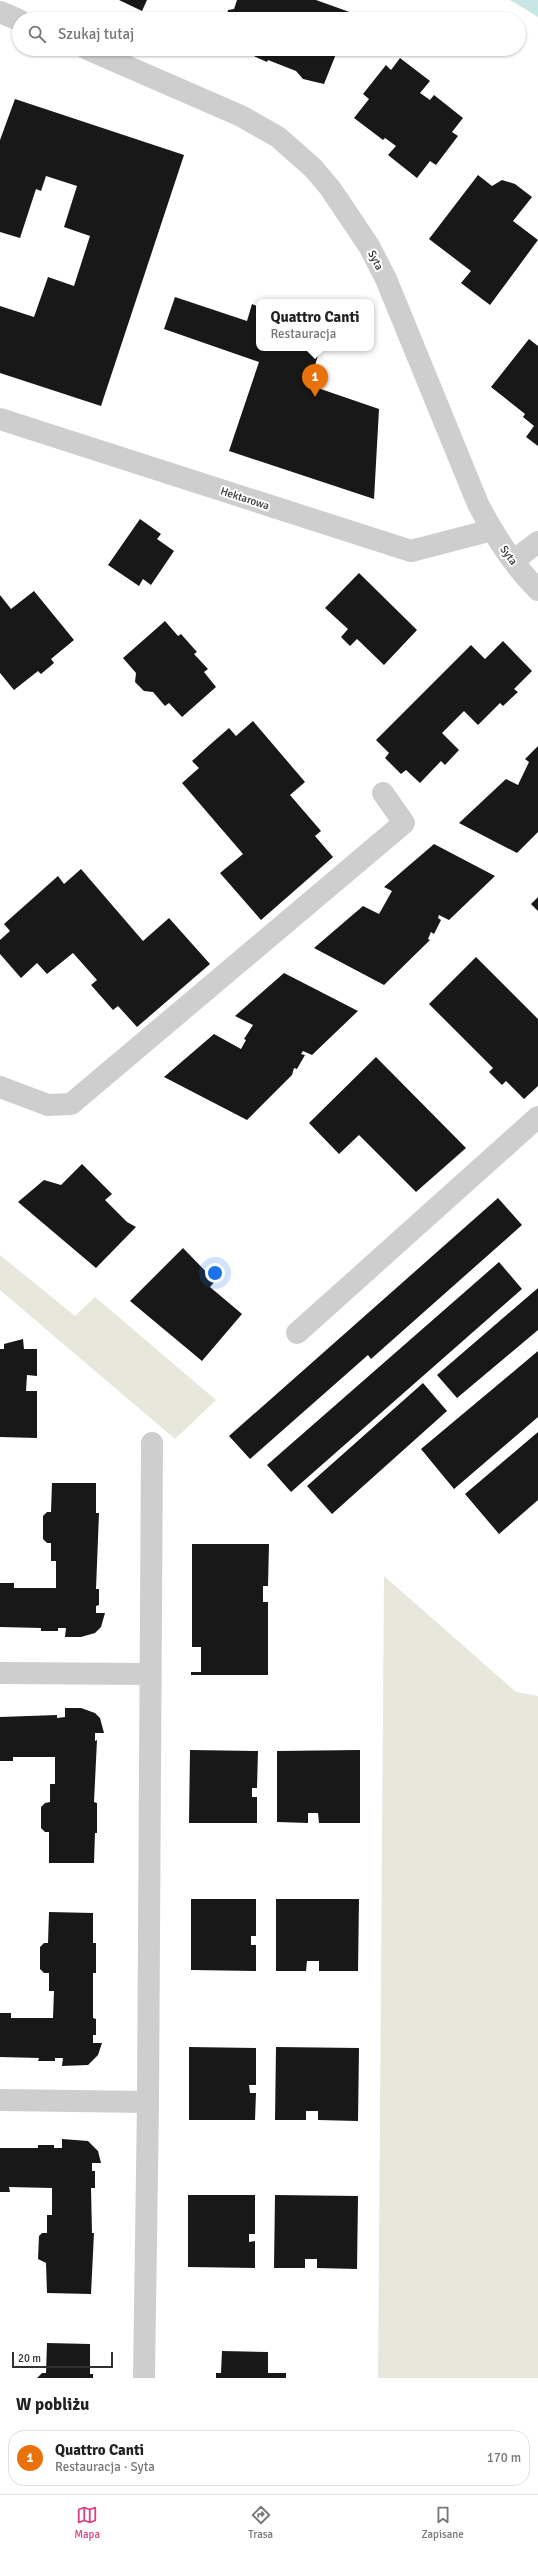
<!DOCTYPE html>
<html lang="pl">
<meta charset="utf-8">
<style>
body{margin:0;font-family:Signika,sans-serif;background:#f2f2f2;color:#222}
.scale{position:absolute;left:12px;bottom:10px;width:101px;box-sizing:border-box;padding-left:4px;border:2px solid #313131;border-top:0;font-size:11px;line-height:14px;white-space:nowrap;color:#313131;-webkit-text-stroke:3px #fff;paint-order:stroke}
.you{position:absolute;left:215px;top:1273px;width:14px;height:14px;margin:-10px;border:3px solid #fff;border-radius:50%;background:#1a73e8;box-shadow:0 0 0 6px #1a73e833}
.badge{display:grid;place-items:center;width:26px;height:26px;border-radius:50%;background:#da4184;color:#fff;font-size:13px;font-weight:700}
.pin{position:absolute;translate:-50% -33px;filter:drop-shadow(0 1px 2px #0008)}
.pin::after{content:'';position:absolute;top:21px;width:14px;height:12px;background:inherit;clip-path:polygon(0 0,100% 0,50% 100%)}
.popup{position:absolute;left:256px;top:299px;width:118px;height:52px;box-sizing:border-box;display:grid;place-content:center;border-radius:8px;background:#fff;filter:drop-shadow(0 1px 3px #0005);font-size:13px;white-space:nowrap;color:#767676}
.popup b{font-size:15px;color:#222}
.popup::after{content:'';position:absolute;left:50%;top:100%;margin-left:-8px;border:8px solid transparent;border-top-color:#fff}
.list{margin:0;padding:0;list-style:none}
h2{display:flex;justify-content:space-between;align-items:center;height:52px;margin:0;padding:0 16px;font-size:17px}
h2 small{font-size:13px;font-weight:400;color:#767676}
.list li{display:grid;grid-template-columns:26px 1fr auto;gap:12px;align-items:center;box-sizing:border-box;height:56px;margin:0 8px 8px;padding:0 8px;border:1px solid #e0e0e0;border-radius:16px}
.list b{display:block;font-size:15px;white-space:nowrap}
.list p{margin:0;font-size:13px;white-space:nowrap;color:#767676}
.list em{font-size:13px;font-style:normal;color:#767676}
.icon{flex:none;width:22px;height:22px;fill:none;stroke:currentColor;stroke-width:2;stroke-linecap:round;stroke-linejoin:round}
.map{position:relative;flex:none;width:538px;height:2378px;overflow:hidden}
.search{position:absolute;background:#fff;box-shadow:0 1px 3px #0004;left:12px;right:12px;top:12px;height:44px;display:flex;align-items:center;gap:10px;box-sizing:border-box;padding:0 14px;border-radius:22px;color:#767676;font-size:15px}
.sheet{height:116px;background:#fff}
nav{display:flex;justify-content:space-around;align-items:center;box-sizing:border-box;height:56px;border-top:1px solid #e0e0e0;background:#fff;font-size:11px;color:#767676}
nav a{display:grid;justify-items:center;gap:2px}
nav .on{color:#da4184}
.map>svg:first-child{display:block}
.green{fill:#e7e8db}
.water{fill:#c9e6e7}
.building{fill:#181818}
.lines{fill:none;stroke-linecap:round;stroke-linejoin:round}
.minor{stroke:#cecece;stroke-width:22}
.labels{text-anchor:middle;stroke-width:4;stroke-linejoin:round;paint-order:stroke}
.street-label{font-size:11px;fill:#313131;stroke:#fff}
</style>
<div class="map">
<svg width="538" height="2378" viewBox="0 0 538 2378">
<rect width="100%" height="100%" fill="#fff"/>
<!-- green -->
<path class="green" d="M0,1255L75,1316L95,1297L216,1400L175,1439L0,1290Z
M384,1576L516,1692L538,1696V2378H378Z"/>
<!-- water -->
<path class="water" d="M510,0H538V17Z"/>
<!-- building -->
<path class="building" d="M119,0H147L142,11Z
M237,0H316L355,14L353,19H226L228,10L234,9Z
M238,49H338L324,84L303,79L296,71L268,60L267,62Z
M400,58L430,81L420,93L430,100L434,95L463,118L452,132L458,136L436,165L430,161L417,178L388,155L396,146L385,138L383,140L354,118L369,99L363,94L386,65L391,70Z
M15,99L184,155L101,406L0,373V306L34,317L48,277L74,286L90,236L64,227L77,186L46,176L41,191L36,189L20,238L0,232V140Z
M478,175L492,186L502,180L515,184L532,197L513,221L538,240L490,305L461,283L471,271L429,239Z
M175,297L247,321L252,304L259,307V348H306L319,352L309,385L379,409L374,499L229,451L259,362L164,329Z
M529,339L538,346V446L526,437L534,426L523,417L525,414L491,387Z
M140,519L161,534L157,539L174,551L151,585L143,579L139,586L108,565Z
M359,573L417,630L384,665L357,639L350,646L341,637L348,629L325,608Z
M34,591L74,640L51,659L54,663L41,674L38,671L14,690L0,673V595L11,609Z
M165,621L178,636L181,634L197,652L194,654L208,669L204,672L216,687L182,717L169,703L165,706L153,692L144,691L135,682L136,673L123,658Z
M503,641L532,671L514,689L518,692L503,706L500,703L478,725L464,711L442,733L459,750L445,765L441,761L420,783L406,770L401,774L385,758L389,753L376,740L471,645L485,659Z
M253,721L305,782L290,795L321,831L315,836L333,857L261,920L220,873L243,854L182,783L199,768L192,761L213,742L229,728L236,736Z
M538,746V832L517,853L459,823L506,779L518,785L529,762L525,759Z
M434,844L495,876L449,920L439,915L438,918L441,920L434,934L431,932L428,939L430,940L384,985L314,948L363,906L379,914L392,891L384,887Z
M81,869L143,941L169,918L210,964L137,1027L118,1006L113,1010L91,985L97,980L73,953L47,974L37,963L21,978L0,954V940L10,931L4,924L58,876L64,884Z
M538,897V911L531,904Z
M476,957L538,1019V1086L524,1099L506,1081L502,1085L489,1072L493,1068L429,1004Z
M284,973L358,1011L312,1055L303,1051L301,1054L305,1055L297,1069L294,1068L292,1075L247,1120L164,1077L214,1034L241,1049L246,1040L244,1039L253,1025L235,1016Z
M376,1057L466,1148L416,1192L359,1135L339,1154L309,1123Z
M82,1164L112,1194L105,1200L127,1222L136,1227L96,1268L18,1202L44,1180L61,1185Z
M498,1198L522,1225L371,1359L368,1355L250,1459L229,1436Z
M183,1248L215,1281L210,1287L242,1314L202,1361L130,1301Z
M499,1262L522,1289L291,1492L267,1465Z
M538,1288V1330L457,1398L437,1375Z
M23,1339L24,1349H37V1376L27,1375L26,1391H37V1438L0,1437V1349H4V1344Z
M538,1351V1417L454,1489L421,1449Z
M423,1383L447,1411L332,1514L307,1486Z
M538,1432V1500L499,1534L465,1494Z
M52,1483H96V1513H99L96,1589H99V1605L96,1606V1613H105L101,1627L95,1633L81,1637H65L66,1628H58V1631H41V1628L0,1627V1583H14V1588H56V1561H51V1543H47L43,1539V1516L47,1512H51Z
M192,1544H269L268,1586H263V1602H268V1675H191V1672H201V1647H192Z
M65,1708H81L95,1713L100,1718L104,1733H95V1741L97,1740L94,1802L97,1803V1833H95L94,1863H49V1832H45L41,1828V1807L45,1803L50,1802V1784H55V1757H13V1761H0V1717L57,1715V1718L65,1717Z
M190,1750L258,1751L257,1788H252V1797H257V1823H189Z
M360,1750V1823H319L318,1813H308V1823L277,1822V1751Z
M191,1899H256V1936H251V1945H256V1971L191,1970Z
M276,1899H359L358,1971H319V1961H307L306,1971H276Z
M49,1912L93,1913V1943H96V1973H93V2018L96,2019V2035H93V2043H102L98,2055L88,2065L62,2066L63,2058H55V2061H38L39,2058L0,2057V2013H11V2018H53L54,1991H49V1973H44L40,1969V1947L44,1943H48Z
M189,2047L256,2048V2085H249L250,2093H256L255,2120H189Z
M276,2047L359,2048L358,2121L318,2120V2111H306V2120H275Z
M62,2139L88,2141L98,2151L101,2163H92V2171H95V2188H91L92,2233H94L91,2294L47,2293L46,2263L38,2259L39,2236L42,2233H47V2215H52V2188L9,2187L10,2192H0V2148H38V2145H54V2148H62Z
M188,2195H255V2234H249V2242L255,2241V2268L188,2267Z
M275,2195L358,2196L357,2269L317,2268V2259H305V2268H274Z
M47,2343L90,2344V2374H93V2378H37L42,2373H46Z
M222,2351L268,2352V2373H286V2378H216V2373H221Z"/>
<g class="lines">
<!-- minor -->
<path class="minor" d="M0,12L19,20
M87,49L241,116L278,137L313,168L330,188L369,246L386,279L478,504C494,535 513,565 538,590
M0,419L411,551L492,530
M513,561L538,542
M0,1087L48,1105L71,1104L404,823L383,793
M297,1333L538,1117
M0,1673L150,1674
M0,2100L148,2102
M144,2378L148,2102L152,1443"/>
</g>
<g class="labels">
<!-- street labels -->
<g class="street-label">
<text transform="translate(376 260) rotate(63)" y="4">Syta</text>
<text transform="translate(245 498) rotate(18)" y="4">Hektarowa</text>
<text transform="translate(509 555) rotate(54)" y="4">Syta</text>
</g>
</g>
</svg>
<div class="scale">20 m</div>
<div class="you"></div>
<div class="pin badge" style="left:315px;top:397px;background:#e8710a">1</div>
<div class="popup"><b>Quattro Canti</b>Restauracja</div>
<div class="search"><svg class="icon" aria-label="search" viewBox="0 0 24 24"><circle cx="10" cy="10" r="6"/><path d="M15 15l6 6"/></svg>Szukaj tutaj</div>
</div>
<section class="sheet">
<h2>W pobliżu<small></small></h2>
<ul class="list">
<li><span class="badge" style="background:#e8710a">1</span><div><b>Quattro Canti</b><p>Restauracja · Syta</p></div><em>170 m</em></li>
</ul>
</section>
<nav>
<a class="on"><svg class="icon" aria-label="map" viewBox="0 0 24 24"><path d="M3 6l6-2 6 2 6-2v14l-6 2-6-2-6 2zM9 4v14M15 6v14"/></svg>Mapa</a>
<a><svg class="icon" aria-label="directions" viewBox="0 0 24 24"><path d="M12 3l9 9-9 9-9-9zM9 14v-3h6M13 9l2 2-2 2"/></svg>Trasa</a>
<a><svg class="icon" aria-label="saved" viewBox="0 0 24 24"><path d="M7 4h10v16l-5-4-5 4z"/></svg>Zapisane</a>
</nav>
